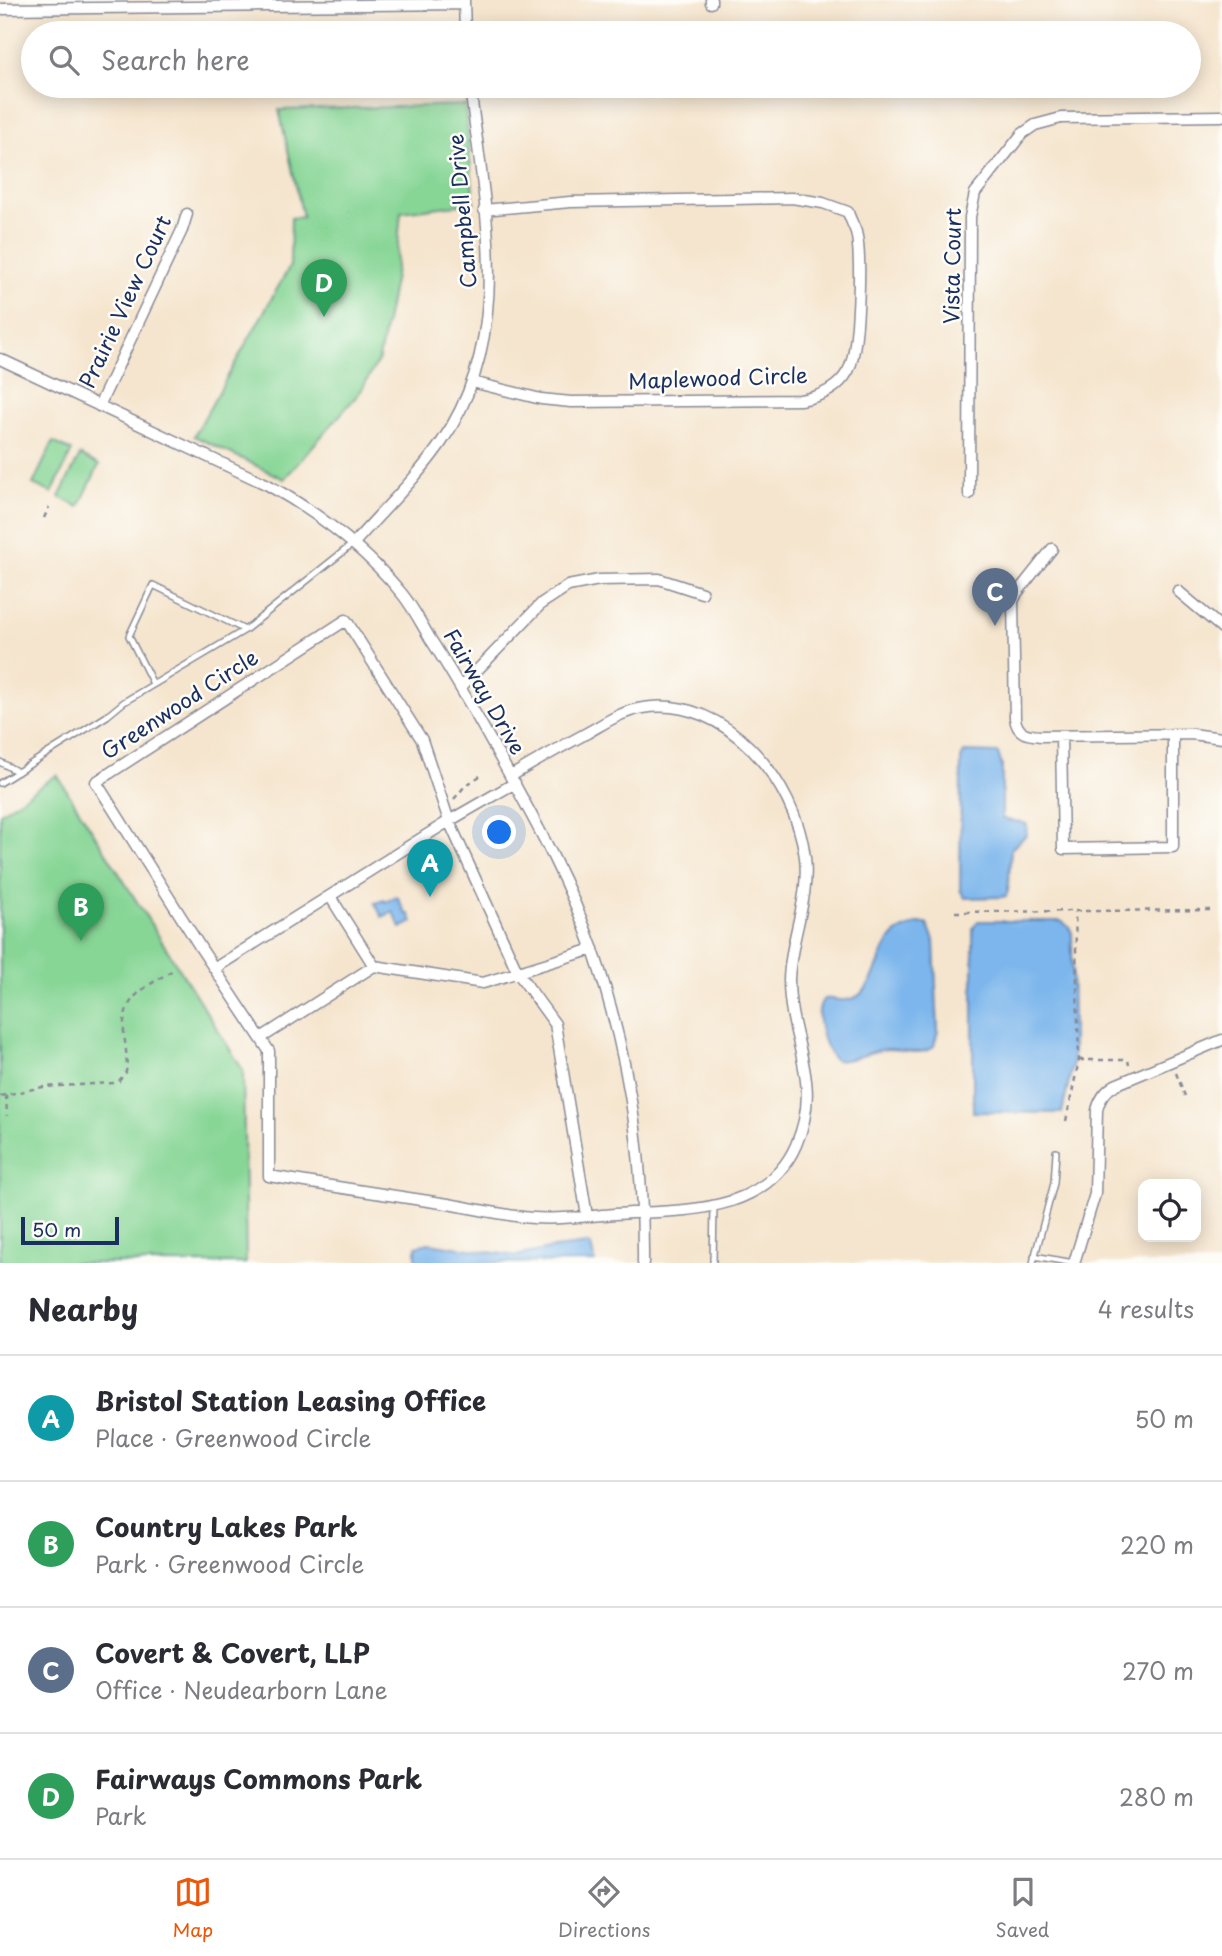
<!DOCTYPE html>
<meta charset="utf-8">
<style>
body{margin:0;font-family:"Playpen Sans",sans-serif;background:#f2f2f3;color:#2b2b33}
.controls{position:absolute;right:21px;bottom:21px;display:grid;overflow:hidden;border-radius:14px;box-shadow:0 4px 18px #0003}
.controls button{width:63px;height:63px;display:grid;place-items:center;padding:0;border:0;border-bottom:2px solid #e1e1e2;background:#fff;color:#2b2b33;font:35px sans-serif}
.scale{position:absolute;left:21px;bottom:18px;width:98px;box-sizing:border-box;padding-left:7px;border:4px solid #1b2f5e;border-top:0;font-size:19px;line-height:24px;white-space:nowrap;color:#1b2f5e;-webkit-text-stroke:5px #fdfcf7;paint-order:stroke}
.you{position:absolute;left:500px;top:833px;width:24px;height:24px;margin:-18px;border:5px solid #fff;border-radius:50%;background:#1a73e8;box-shadow:0 0 0 10px #1a73e833}
.badge{display:grid;place-items:center;width:46px;height:46px;border-radius:50%;background:#ea580c;color:#fff;font-size:23px;font-weight:700}
.pin{position:absolute;translate:-50% -58px;filter:drop-shadow(0 2px 4px #0008)}
.pin::after{content:'';position:absolute;top:37px;width:24px;height:21px;background:inherit;clip-path:polygon(0 0,100% 0,50% 100%)}
.list{margin:0;padding:0;list-style:none}
h2{display:flex;justify-content:space-between;align-items:center;height:91px;margin:0;padding:0 28px;font-size:30px}
h2 small{font-size:23px;font-weight:400;color:#7c7c81}
.list li{display:grid;grid-template-columns:46px 1fr auto;gap:21px;align-items:center;box-sizing:border-box;height:126px;padding:0 28px;border-top:2px solid #e1e1e2}
.list b{display:block;font-size:26px;white-space:nowrap}
.list p{margin:0;font-size:23px;white-space:nowrap;color:#7c7c81}
.list em{font-size:23px;font-style:normal;color:#7c7c81}
.icon{flex:none;width:38px;height:38px;fill:none;stroke:currentColor;stroke-width:2;stroke-linecap:round;stroke-linejoin:round}
.map{position:relative;flex:none;width:1222px;height:1263px;overflow:hidden}
.search{position:absolute;background:#fff;box-shadow:0 4px 18px #0003;left:21px;right:21px;top:21px;height:77px;display:flex;align-items:center;gap:18px;box-sizing:border-box;padding:0 24px;border-radius:38px;color:#7c7c81;font-size:26px}
.sheet{height:595px;background:#fff}
nav{display:flex;justify-content:space-around;align-items:center;box-sizing:border-box;height:98px;border-top:2px solid #e1e1e2;background:#fff;font-size:19px;color:#7c7c81}
nav a{display:grid;justify-items:center;gap:4px}
nav .on{color:#ea580c}
.map>svg:first-child{display:block}
.green{fill:#87d696;stroke:#51827a;stroke-width:2}
.water{fill:#7bb6ec;stroke:#4b72a5;stroke-width:2}
.lines{fill:none;stroke-linecap:round;stroke-linejoin:round}
.service-casing{stroke:#888a96;stroke-width:8}
.minor-casing{stroke:#888a96;stroke-width:13}
.path{stroke:#888a96;stroke-width:2.5;stroke-dasharray:5 5;stroke-linecap:butt}
.service{stroke:#fff;stroke-width:5}
.minor{stroke:#fff;stroke-width:10}
.labels{text-anchor:middle;stroke-width:5;stroke-linejoin:round;paint-order:stroke}
.street-label{font-size:21px;fill:#1b2f5e;stroke:#fdfcf7}
</style>
<div class="map">
<svg width="1222" height="1263" viewBox="0 0 1222 1263">
<rect width="100%" height="100%" fill="#fdfcf7"/>
<filter id="ink" filterUnits="userSpaceOnUse"><feTurbulence type="fractalNoise" baseFrequency=".0143" numOctaves="2"/><feDisplacementMap in="SourceGraphic" scale="14" xChannelSelector="R" yChannelSelector="G"/><feConvolveMatrix kernelMatrix="1 2 1 2 8 2 1 2 1" color-interpolation-filters="sRGB"/></filter>
<filter id="wash" filterUnits="userSpaceOnUse"><feTurbulence type="fractalNoise" baseFrequency=".00686" numOctaves="4" result="noise"/><feDisplacementMap in="SourceGraphic" scale="28" xChannelSelector="R" yChannelSelector="G"/><feGaussianBlur stdDeviation="1.57" result="paint"/><feColorMatrix in="noise" values="0 0 0 0 0 0 0 0 0 0 0 0 0 0 0 0 0 1.4 0 .05"/><feComposite in="paint" operator="in"/></filter>
<g filter="url(#wash)">
<rect width="100%" height="100%" fill="#f5e5ce"/>
<!-- green -->
<path class="green" d="M465,105L474,203L401,212L395,275L379,359L361,391L284,479L194,436L290,266L291,218L303,217L279,110Z
M53,442L72,451L52,493L33,484Z
M80,455L99,465L79,507L59,497Z
M57,775L243,1070L246,1263H0V813Z"/>
<!-- water -->
<path class="water" d="M964,752L998,753L1002,766V818C1009,823 1019,819 1027,825L1026,835L1011,849L1008,891L1006,896L1002,897L965,898L960,890L961,759Z
M397,896L406,914H409L413,922L401,928L393,912L382,917L375,903L384,900L385,902Z
M978,921H1061L1069,927L1072,933L1073,1062L1062,1113L973,1112V928Z
M919,923L927,924L934,940L938,1031L934,1046C921,1057 905,1050 890,1049C870,1049 853,1063 835,1060C823,1048 812,1012 824,999C834,998 843,1002 852,999C878,989 876,953 894,935C901,929 911,926 919,923Z
M429,1243L516,1256L554,1248L588,1244L591,1246L595,1262L416,1263V1246Z"/>
</g>
<g filter="url(#ink)">
<g class="lines">
<defs>
<path id="service" d="M153,684L129,636L153,585L245,630
M0,762L18,772
M0,783L107,716L124,702L245,630L354,543
M1034,1256L1074,1263
M713,1263L714,1206
M1033,1263L1054,1183L1056,1152"/>
<path id="minor" d="M464,0L465,33
M711,0V3
M0,9L464,4
M0,359L268,485C320,514 365,548 403,595C414,609 422,625 431,640C453,674 473,709 493,745C530,812 568,878 593,950C628,1051 644,1157 643,1263
M472,382L541,399L571,402L800,400C820,397 838,389 848,371C859,352 862,253 856,232C854,226 850,219 848,212L823,203L792,198L570,202L484,210
M99,406L182,230L187,214
M969,494L970,217L975,193L1022,134L1035,125L1061,118L1222,116
M354,543C383,510 416,479 441,443C516,335 484,206 470,86
M1052,549L1017,593L1013,601L1015,718C1017,734 1027,735 1041,736L1192,734L1222,738
M1178,591L1222,628
M461,687L542,603L568,586L599,580L659,579L702,593
M1061,736L1063,849L1173,847V734
M511,776C536,761 561,747 587,733C605,723 622,711 643,708C726,694 796,783 805,857C810,900 790,938 789,980C789,1042 824,1081 796,1145C765,1216 680,1210 615,1214C589,1216 561,1220 534,1218C506,1216 476,1209 448,1204C388,1195 329,1186 269,1176V1051L202,950L96,782L346,620L422,740L449,821L518,973L555,1024L587,1216
M330,896L374,966
M215,968L449,821L515,783
M261,1038L374,966L483,983L593,949
M1074,1263L1095,1194L1097,1110C1100,1098 1105,1091 1115,1085L1222,1040"/>
</defs>
<!-- service casing -->
<use href="#service" class="service-casing"/>
<!-- minor casing -->
<use href="#minor" class="minor-casing"/>
<!-- path -->
<path class="path" d="M44,518L49,507
M454,799L465,786L483,774
M955,912L1214,910
M1079,1060H1128L1129,1065
M1176,1073L1185,1096
M6,1095L7,1116
M0,1096L43,1087L113,1083L119,1081L126,1072C128,1058 125,1045 124,1032C121,996 147,987 173,970
M1066,1121L1079,1060L1075,912"/>
<!-- service -->
<use href="#service" class="service"/>
<!-- minor -->
<use href="#minor" class="minor"/>
</g>
</g>
<g class="labels">
<!-- street labels -->
<g class="street-label">
<text transform="translate(463 211) rotate(-95)" y="7">Campbell Drive</text>
<text transform="translate(953 266) rotate(-89)" y="7">Vista Court</text>
<text transform="translate(126 302) rotate(-65)" y="7">Prairie View Court</text>
<text transform="translate(718 379) rotate(-2)" y="7">Maplewood Circle</text>
<text transform="translate(484 692) rotate(60)" y="7">Fairway Drive</text>
<text transform="translate(180 705) rotate(-33)" y="7">Greenwood Circle</text>
</g>
</g>
</svg>
<div class="controls">
<button><svg class="icon" aria-label="locate" viewBox="0 0 24 24"><circle cx="12" cy="12" r="6"/><path d="M12 2v4M12 18v4M2 12h4M18 12h4"/></svg></button>
</div>
<div class="scale">50 m</div>
<div class="you"></div>
<div class="pin badge" style="left:430px;top:897px;background:#0f9aa8">A</div>
<div class="pin badge" style="left:81px;top:941px;background:#2e9e5b">B</div>
<div class="pin badge" style="left:995px;top:626px;background:#5c6f8a">C</div>
<div class="pin badge" style="left:324px;top:317px;background:#2e9e5b">D</div>
<div class="search"><svg class="icon" aria-label="search" viewBox="0 0 24 24"><circle cx="10" cy="10" r="6"/><path d="M15 15l6 6"/></svg>Search here</div>
</div>
<section class="sheet">
<h2>Nearby<small>4 results</small></h2>
<ul class="list">
<li><span class="badge" style="background:#0f9aa8">A</span><div><b>Bristol Station Leasing Office</b><p>Place · Greenwood Circle</p></div><em>50 m</em></li>
<li><span class="badge" style="background:#2e9e5b">B</span><div><b>Country Lakes Park</b><p>Park · Greenwood Circle</p></div><em>220 m</em></li>
<li><span class="badge" style="background:#5c6f8a">C</span><div><b>Covert &amp; Covert, LLP</b><p>Office · Neudearborn Lane</p></div><em>270 m</em></li>
<li><span class="badge" style="background:#2e9e5b">D</span><div><b>Fairways Commons Park</b><p>Park</p></div><em>280 m</em></li>
</ul>
</section>
<nav>
<a class="on"><svg class="icon" aria-label="map" viewBox="0 0 24 24"><path d="M3 6l6-2 6 2 6-2v14l-6 2-6-2-6 2zM9 4v14M15 6v14"/></svg>Map</a>
<a><svg class="icon" aria-label="directions" viewBox="0 0 24 24"><path d="M12 3l9 9-9 9-9-9zM9 14v-3h6M13 9l2 2-2 2"/></svg>Directions</a>
<a><svg class="icon" aria-label="saved" viewBox="0 0 24 24"><path d="M7 4h10v16l-5-4-5 4z"/></svg>Saved</a>
</nav>
